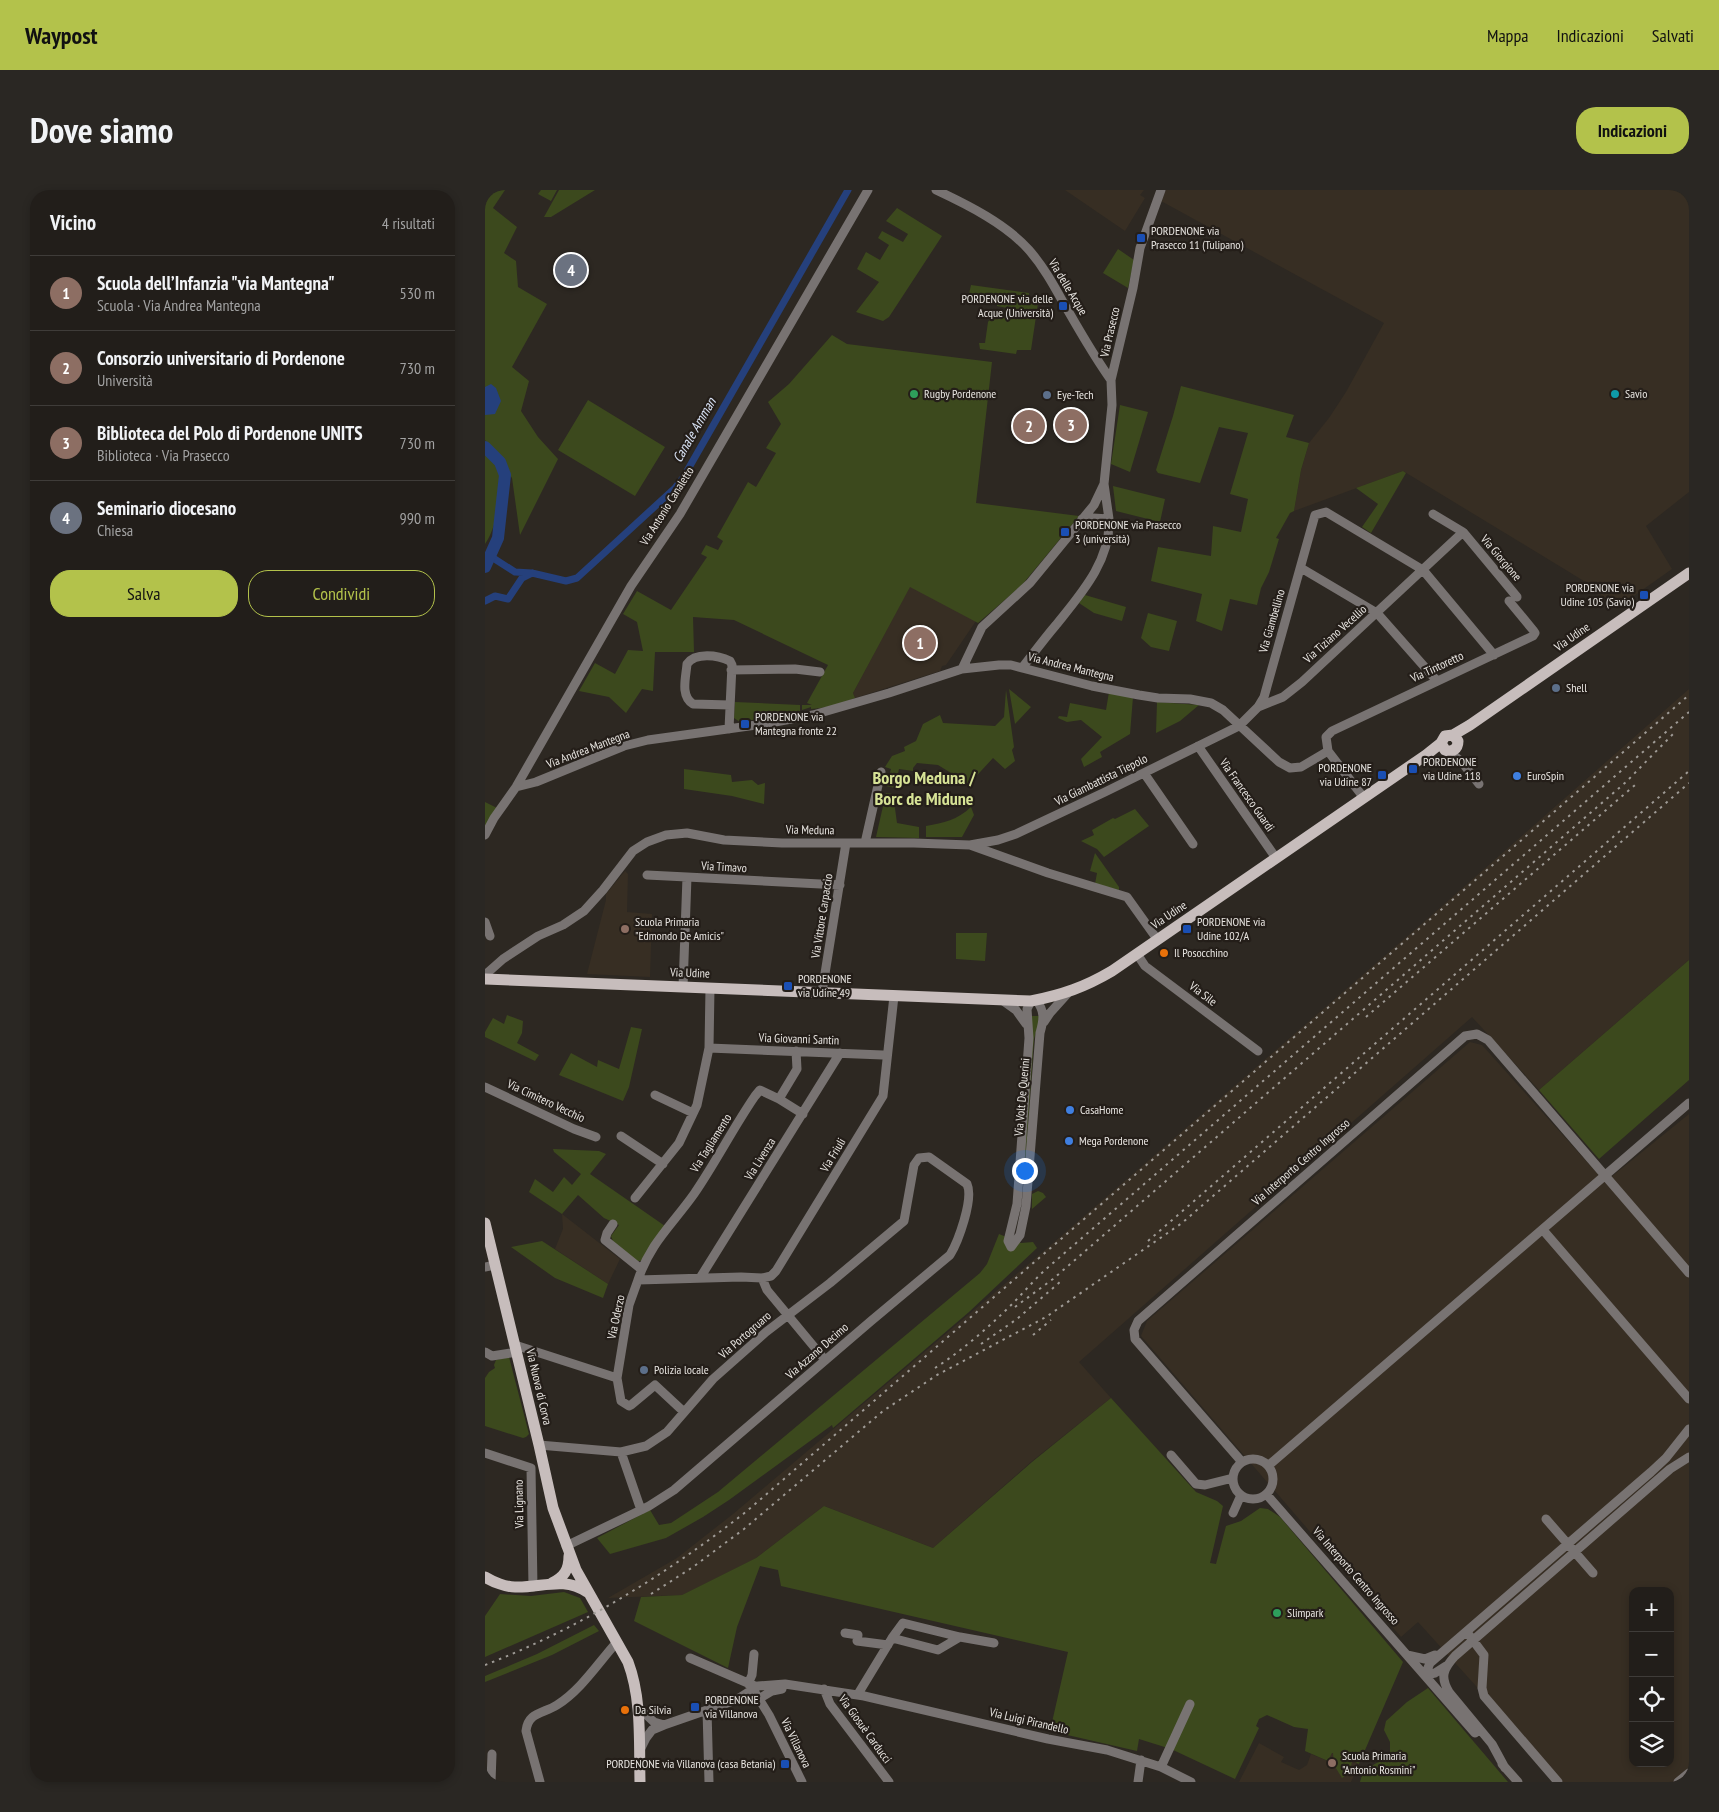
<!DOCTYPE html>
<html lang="it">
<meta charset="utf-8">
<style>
body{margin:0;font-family:"PT Sans Narrow",sans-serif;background:#2a2723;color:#f1f3f6}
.controls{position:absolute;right:15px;bottom:15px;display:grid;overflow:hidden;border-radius:10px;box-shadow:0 2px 8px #0003}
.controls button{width:45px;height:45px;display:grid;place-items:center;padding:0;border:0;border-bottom:1px solid #3f3c39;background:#221e1a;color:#f1f3f6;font:25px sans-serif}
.you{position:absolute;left:539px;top:980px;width:18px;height:18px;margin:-12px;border:4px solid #fff;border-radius:50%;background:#1a73e8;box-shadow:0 0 0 8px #1a73e833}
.badge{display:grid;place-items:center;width:32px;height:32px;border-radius:50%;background:#b3c24b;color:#fff;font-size:16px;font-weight:700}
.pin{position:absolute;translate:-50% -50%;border:2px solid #fff;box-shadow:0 1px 5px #0006}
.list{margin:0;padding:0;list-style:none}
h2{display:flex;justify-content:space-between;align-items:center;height:65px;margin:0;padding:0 20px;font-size:21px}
h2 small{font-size:16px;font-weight:400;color:#a2a2a2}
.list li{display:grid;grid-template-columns:32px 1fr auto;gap:15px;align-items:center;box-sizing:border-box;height:75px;padding:0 20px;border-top:1px solid #3f3c39}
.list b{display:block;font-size:19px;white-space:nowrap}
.list p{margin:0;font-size:16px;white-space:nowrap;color:#a2a2a2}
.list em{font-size:16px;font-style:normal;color:#a2a2a2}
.actions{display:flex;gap:10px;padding:15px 20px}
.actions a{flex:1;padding:11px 0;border:1px solid #b3c24b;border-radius:20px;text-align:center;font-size:18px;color:#b3c24b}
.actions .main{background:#b3c24b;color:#111}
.icon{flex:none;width:28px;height:28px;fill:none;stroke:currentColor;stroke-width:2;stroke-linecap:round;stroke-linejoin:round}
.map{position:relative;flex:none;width:1204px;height:1592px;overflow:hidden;border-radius:20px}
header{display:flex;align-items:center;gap:30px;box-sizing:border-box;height:70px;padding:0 25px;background:#b3c24b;color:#111}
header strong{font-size:24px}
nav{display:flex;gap:28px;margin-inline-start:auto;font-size:18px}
.intro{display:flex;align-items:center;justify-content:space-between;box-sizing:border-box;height:120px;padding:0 30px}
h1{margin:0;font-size:35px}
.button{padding:12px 22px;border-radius:20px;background:#b3c24b;color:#111;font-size:18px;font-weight:700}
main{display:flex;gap:30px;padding:0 30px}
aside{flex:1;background:#221e1a;border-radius:20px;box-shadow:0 2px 8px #0003}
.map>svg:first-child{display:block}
.built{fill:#372e23;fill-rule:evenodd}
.green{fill:#3c491d}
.water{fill:#25407c}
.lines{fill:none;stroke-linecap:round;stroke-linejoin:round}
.canal{stroke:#25407c;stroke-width:7}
.river{stroke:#25407c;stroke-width:12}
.minor{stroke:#787372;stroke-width:9}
.major{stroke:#c7bdbc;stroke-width:11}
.rail{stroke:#9f9b96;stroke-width:2;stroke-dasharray:2.5 5;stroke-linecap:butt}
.transit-dot{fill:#1a4fb4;stroke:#241e19;stroke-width:2}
.leisure-dot{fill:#2e9e5b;stroke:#241e19;stroke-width:2}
.culture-dot{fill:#0f9aa8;stroke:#241e19;stroke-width:2}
.service-dot{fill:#5c6f8a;stroke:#241e19;stroke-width:2}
.shop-dot{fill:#3f7fe0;stroke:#241e19;stroke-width:2}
.education-dot{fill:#8d6e63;stroke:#241e19;stroke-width:2}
.food-dot{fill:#e8710a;stroke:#241e19;stroke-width:2}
.labels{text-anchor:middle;stroke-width:4.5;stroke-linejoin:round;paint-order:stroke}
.poi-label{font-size:12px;fill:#e8e5e1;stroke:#241e19;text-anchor:start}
.street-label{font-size:12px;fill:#e8e5e1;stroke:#241e19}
.water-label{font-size:14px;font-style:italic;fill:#d8e2f4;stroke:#241e19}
.district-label{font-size:18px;font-weight:bold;fill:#d7e396;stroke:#241e19}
</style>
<header>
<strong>Waypost</strong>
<nav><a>Mappa</a><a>Indicazioni</a><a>Salvati</a></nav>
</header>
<div class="intro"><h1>Dove siamo</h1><a class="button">Indicazioni</a></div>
<main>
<aside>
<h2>Vicino<small>4 risultati</small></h2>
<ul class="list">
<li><span class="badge" style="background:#8d6e63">1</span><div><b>Scuola dell’Infanzia &quot;via Mantegna&quot;</b><p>Scuola · Via Andrea Mantegna</p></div><em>530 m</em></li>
<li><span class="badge" style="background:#8d6e63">2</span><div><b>Consorzio universitario di Pordenone</b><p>Università</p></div><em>730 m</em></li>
<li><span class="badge" style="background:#8d6e63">3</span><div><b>Biblioteca del Polo di Pordenone UNITS</b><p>Biblioteca · Via Prasecco</p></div><em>730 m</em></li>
<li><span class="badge" style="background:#6b7280">4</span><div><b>Seminario diocesano</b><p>Chiesa</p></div><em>990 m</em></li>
</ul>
<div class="actions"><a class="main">Salva</a><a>Condividi</a></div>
</aside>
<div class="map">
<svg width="1204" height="1592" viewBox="0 0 1204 1592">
<rect width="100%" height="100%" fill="#2d2822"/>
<!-- built -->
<path class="built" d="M580,0H659L655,5L660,8L640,41Z
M681,0H1204V302L1161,336L1187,379L1136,415L1110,403L1112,399L918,281L809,321L816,280L824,253L844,228L861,202L899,133L676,11Z
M425,396L491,431L461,475L457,476L455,481L370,508L368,503Z
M1204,499V770L1054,900L987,827L594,1172L626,1208L546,1272L448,1358L339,1316L271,1368L197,1405L123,1408L192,1368L248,1324L560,1060L948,724Z
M140,681L143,684L142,722L167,724L165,787L102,784L121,710V704Z
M985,852L997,855L1120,992L1204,924V1585L1196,1592H1078L933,1432L916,1447L656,1146L662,1131ZM1148,1401H1185V1573H1148Z
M77,1024L135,1069L123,1094L70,1059L78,1039Z
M774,1553L799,1567L796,1572L814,1580L822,1575L826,1564L843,1571L847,1563L874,1574L866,1592H754Z"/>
<!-- green -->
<path class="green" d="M0,0H20L8,18L32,37L19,63L31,71L33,97L62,114L27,177L44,191L36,221L53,247L73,269L35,345L27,288L0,250Z
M56,0H72L66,11L53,4Z
M74,0H110L66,27H59Z
M412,18L457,46L404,127L398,131L371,122L394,92L372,79L381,62L395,70L404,55L393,48L397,41L418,52L423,44L401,31Z
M633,59L649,70L643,98L618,83Z
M486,95L544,103L543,112L553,113L546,160H532L531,164L495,159L494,153H500L503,132L505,129H510V126L525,127L527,119L512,116V113L494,110V111H490L491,105L484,104Z
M347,145L362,154L507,172L491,313L594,326L536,396L493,433L425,397L368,503L370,508C356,514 341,518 326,519V517L317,520V515H327L322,513L343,475L249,430L208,427L209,462H170L168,501L157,499L141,523L124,507L94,501L110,473L130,484L143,460L158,461L152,432L138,424L152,401L186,420L222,367L216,364L221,355L233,360L238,351L232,347L263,292L271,297L291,263L281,258L296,234L283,212L304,194Z
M696,196L809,225L801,247L824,253L816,280L809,321L805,323L791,348L794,349L784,382L776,398L772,415L745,409L737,441L711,431L717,404L666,391L673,357L726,366L728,336L756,342L763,309L745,304L763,243L734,237L715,293L673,283L671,280L688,226Z
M103,210L180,257L150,306L73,260Z
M635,215L663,222L645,282L626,274Z
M0,263C7,268 11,273 14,281C20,299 11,339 0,354Z
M918,281L921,283L886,343L877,337L893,314L871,298Z
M628,296L680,309L675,332L631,321Z
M600,405L641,417L637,431L609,423L594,413Z
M663,423L692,431L684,461L666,457L656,448Z
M524,499L546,517L530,534Z
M521,500L529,557L527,560L530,571L520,579L508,568L484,594L453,575L432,573L428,578V581L414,579L410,598L401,596L406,579L400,577L407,566L420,561L419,557L431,551L438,534L455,525L458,533L510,536L519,527Z
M624,502L648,507L645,544L615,562L617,567L599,577L596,569L617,547L596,530L582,532L573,528L574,526L582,527L585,513L621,520Z
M250,512L315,515V522L255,532L249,528Z
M672,512L714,515L695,531L671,543Z
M199,579L246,585L247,592L267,590L273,595L280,593L279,614L247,606L199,599Z
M401,603L408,604L412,633L434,637V648L391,647Z
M0,612L12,618L0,641Z
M486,617L489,625L477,647H441V636C459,633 472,630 486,617Z
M650,619L664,636L619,667L612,659L596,651L609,645L607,640L628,628L630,629Z
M610,663L634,697V700L610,694L612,683L605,681Z
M471,743H502L500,771L471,769Z
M1204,770V890L1114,969L1054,900Z
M22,825L38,831L37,843L32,853L54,865L50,871L0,847V842L8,828L19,834Z
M545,826H556L549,849L540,977L538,978L548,846Z
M146,837L157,839L144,897L138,911L74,885L86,863L112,877L113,870L134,879Z
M68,959L114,961L121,964L105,984L180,1036L156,1071H151L128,1051L126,1046L134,1035L119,1028L93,1005L77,1024L44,1002L50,989L68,1002L79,987L87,995L96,984L69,962Z
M553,1001L558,1003L561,1007L547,1019V1004Z
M514,1044L536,1053L548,1052L552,1058L484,1122L348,1238L347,1235L244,1310L218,1327L181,1348L125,1364L112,1348L165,1320L174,1335L186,1333L233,1302L495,1083L502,1074Z
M57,1051L123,1094L118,1108L70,1088L26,1057Z
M24,1167L44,1244L41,1247L38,1248L0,1236V1188L4,1182L10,1178L9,1175L11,1170Z
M626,1208L711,1302L732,1311L738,1316L725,1373L731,1374L741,1336L756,1331L775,1318L783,1319L795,1327L918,1472L874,1574L867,1571L865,1583L857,1588L849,1575L848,1563H847L843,1571L820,1561L823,1539L809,1537L782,1525L774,1529L771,1536L774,1538L750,1589L686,1559L654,1549L652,1561L565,1541L583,1462L296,1396L293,1380L275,1376L252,1437L243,1478L149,1431L156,1407L197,1405L271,1368L339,1316L448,1358L547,1272Z
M79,1402L95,1408L103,1422L0,1467V1426L15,1404L46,1406Z
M109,1435L114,1441L67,1465L0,1492V1486L52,1464Z
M943,1498L1023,1592H875C878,1577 894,1573 905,1565V1552L899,1540L901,1531L922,1512Z"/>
<!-- water -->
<path class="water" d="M6,194L11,198L16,211L10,224L0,225V197Z"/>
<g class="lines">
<!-- canal -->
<path class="canal" d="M5,366L30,382L47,383L81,391L92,388L190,298L198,288L363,0
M0,411L10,406L23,409L37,388L47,383"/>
<!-- river -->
<path class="river" d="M0,257L15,272L20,285L13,348L0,377"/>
<!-- minor -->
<path class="minor" d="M451,0C483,15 521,34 544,60C558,76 568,94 578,112C593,138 608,165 626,190
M948,324L978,342
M597,329L608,328L624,329L619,294
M816,378L892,423L952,491
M537,478C548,464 559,449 571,435C595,405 626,371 624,329
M477,479L497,437L545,393L609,315L619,294L627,215L626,190L648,98L655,58L676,0
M246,480L310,479L335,482
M773,517L798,507L817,492L978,342L1032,407
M244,539L247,475L245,471C233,465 210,462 202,474C201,487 195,506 208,514L245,515
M713,556L791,668
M843,561L841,547L847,541L1048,446L1050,443L1048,440L1024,411
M963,561L976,571L994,594
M659,583L708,654
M31,597L51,592L139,556L163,550L279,534L328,525L404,503L477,479L514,475H526L607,496L654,505L673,508L705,509L726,513L738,520L794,572L805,578L816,577L843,561L879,608
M0,645L9,628L31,597L146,396L195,324L383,0
M380,653L396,582
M485,655L513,650L531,644L620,602L754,536L773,517L779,507L830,325L841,322L938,380L1009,465
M162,685L202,687
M0,732L5,746
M652,764L660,776L773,861
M0,785L18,769L53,746L78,735L99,721L118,700L148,661L162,652L181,645L202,643L239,650L297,653H429L485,655L563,683L642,707L672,749
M198,797L202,687L355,695
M337,802L361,653
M517,810L531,820L541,834
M546,811L542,819L544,848L532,1014L523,1051L526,1057L535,1045L541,1016L555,843C559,829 560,821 551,810
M559,832L565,823L583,803
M224,858L398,865L402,864
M0,897L89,939L111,947
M170,905L208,923
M294,909L318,924
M136,946L178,974
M150,1008L194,953L212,915L224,858L225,798
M128,1034L122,1043L120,1050L156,1079
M1058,1040L1204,1209
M0,1077L10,1075
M215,1088L355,863
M277,1088L282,1100L340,1170
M153,1090C165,1053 187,1035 209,1004C231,972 248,938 270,906L275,900L294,909L312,879L311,861
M30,1155L132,1188
M0,1162L7,1166L32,1162
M199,1222L170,1195L146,1215L144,1216L136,1211L132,1188L144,1115L153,1090L256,1087L277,1088L286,1086L291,1081L398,906L409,806
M54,1255L136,1262L161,1256L182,1242L228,1189L281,1142L345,1093L419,1031L429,975L434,968L444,967L482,994C489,1009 473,1052 465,1065L386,1131L189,1300L164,1316L156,1320L136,1262
M0,1263L46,1278L48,1397
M686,1265L711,1294L720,1295L748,1288
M748 1289a20 20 0 1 1 40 0a20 20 0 1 1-40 0Z
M757,1272L650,1149L649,1140L653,1131L980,846L992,844L1003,850L1204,1083
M784,1275L1204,913
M782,1305L990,1543
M748,1323L756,1305
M1061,1329L1108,1383
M81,1356L156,1320
M360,1443L373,1445L372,1451L403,1455
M984,1445L999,1465L997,1498L999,1506L1073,1592
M407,1448L418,1433L475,1447
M922,1465L940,1469L950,1465
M205,1468L272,1497
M940,1485L945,1473L1166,1282L1181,1268L1204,1239
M940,1485L950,1483L961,1476
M263,1494L267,1485L269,1464
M339,1499L345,1514L404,1592
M271,1504L284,1525L317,1592
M373,1504L407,1448L453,1460L475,1447L509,1453
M251,1510L273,1496L300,1494L379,1506L563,1549L622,1560L676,1577L706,1592
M152,1516L169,1532L179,1535
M222,1520L224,1592
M156,1558L161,1548L167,1540L179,1535L251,1510L277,1507L287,1501L297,1499
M1017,1574L1033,1592
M676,1577L705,1514
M1020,1578L1007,1554L964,1502C955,1487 958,1479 970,1466L1185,1279L1204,1267
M6,1592L7,1564
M55,1592L41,1541C43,1522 58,1524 72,1515C96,1500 113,1473 132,1452
M653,1592L656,1570
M1193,1592L1204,1583"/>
<!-- major -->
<path class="major" d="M956,553L960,560C967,563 973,559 973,551L968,545
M0,789L546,811C577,805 600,797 627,781L941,565L956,553L960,546L968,545L985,535L1204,383
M0,1033L54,1255L68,1318L91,1380L143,1472C157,1509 154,1552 155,1592
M0,1387C8,1392 21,1397 30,1397C57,1398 78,1386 102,1402
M67,1393C79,1387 84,1380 84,1366"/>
<!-- rail -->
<path class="rail" d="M881,827L1150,595
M663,1051L1204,581
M530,1117L568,1089L1141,592L1191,541
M548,1145L566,1130
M496,1154L532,1129L575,1092
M450,1178C475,1162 498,1142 519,1122C534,1108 546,1093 560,1080L1204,522
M166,1404L208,1377L259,1339L398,1221L452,1185L561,1127L697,1033L1204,593
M0,1475C95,1438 182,1384 262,1321L1204,505"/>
</g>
<!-- markers -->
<g class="transit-dot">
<rect x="651" y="43" width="10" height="10" rx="2.5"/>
<rect x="573" y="111" width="10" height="10" rx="2.5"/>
<rect x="575" y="337" width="10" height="10" rx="2.5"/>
<rect x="1154" y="400" width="10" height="10" rx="2.5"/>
<rect x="255" y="529" width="10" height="10" rx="2.5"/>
<rect x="923" y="574" width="10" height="10" rx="2.5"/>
<rect x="892" y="580" width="10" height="10" rx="2.5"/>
<rect x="697" y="734" width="10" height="10" rx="2.5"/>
<rect x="298" y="791" width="10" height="10" rx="2.5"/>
<rect x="205" y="1512" width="10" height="10" rx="2.5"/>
<rect x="295" y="1569" width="10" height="10" rx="2.5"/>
</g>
<g class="leisure-dot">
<circle cx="429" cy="204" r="5"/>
<circle cx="792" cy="1423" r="5"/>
</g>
<circle class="culture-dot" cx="1130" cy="204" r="5"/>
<g class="service-dot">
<circle cx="562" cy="205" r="5"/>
<circle cx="1071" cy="498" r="5"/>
<circle cx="159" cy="1180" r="5"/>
</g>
<g class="shop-dot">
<circle cx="1032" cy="586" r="5"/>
<circle cx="585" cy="920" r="5"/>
<circle cx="584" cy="951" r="5"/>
</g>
<g class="education-dot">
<circle cx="140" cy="739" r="5"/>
<circle cx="847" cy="1573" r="5"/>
</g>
<g class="food-dot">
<circle cx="679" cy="763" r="5"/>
<circle cx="140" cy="1520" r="5"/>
</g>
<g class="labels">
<!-- poi labels -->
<g class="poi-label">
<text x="666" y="45">PORDENONE via<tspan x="666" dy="14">Prasecco 11 (Tulipano)</tspan></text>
<text x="568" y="113" text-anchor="end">PORDENONE via delle<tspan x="568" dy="14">Acque (Università)</tspan></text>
<text x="439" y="208">Rugby Pordenone</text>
<text x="1140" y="208">Savio</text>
<text x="572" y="209">Eye-Tech</text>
<text x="590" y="339">PORDENONE via Prasecco<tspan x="590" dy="14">3 (università)</tspan></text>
<text x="1149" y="402" text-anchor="end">PORDENONE via<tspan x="1149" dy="14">Udine 105 (Savio)</tspan></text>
<text x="1081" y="502">Shell</text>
<text x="270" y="531">PORDENONE via<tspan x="270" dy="14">Mantegna fronte 22</tspan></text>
<text x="938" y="576">PORDENONE<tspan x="938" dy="14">via Udine 118</tspan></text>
<text x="887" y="582" text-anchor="end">PORDENONE<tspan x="887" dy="14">via Udine 87</tspan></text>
<text x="1042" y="590">EuroSpin</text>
<text x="150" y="736">Scuola Primaria<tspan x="150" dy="14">"Edmondo De Amicis"</tspan></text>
<text x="712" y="736">PORDENONE via<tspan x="712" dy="14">Udine 102/A</tspan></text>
<text x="689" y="767">Il Posocchino</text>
<text x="313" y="793">PORDENONE<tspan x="313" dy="14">via Udine 49</tspan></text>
<text x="595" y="924">CasaHome</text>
<text x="594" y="955">Mega Pordenone</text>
<text x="169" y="1184">Polizia locale</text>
<text x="802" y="1427">Slimpark</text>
<text x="220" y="1514">PORDENONE<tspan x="220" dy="14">via Villanova</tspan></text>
<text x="150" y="1524">Da Silvia</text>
<text x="857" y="1570">Scuola Primaria<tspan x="857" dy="14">"Antonio Rosmini"</tspan></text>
<text x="290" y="1578" text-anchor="end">PORDENONE via Villanova (casa Betania)</text>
</g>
<!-- street labels -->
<g class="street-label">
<text transform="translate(583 97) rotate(59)" y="4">Via delle Acque</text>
<text transform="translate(625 142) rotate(-77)" y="4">Via Prasecco</text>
<text transform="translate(182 316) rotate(-58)" y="4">Via Antonio Canaletto</text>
<text transform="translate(1016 368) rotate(50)" y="4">Via Giorgione</text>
<text transform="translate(787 431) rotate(-74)" y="4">Via Giambellino</text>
<text transform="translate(850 444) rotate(-42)" y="4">Via Tiziano Vecellio</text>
<text transform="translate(1087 447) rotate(-35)" y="4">Via Udine</text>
<text transform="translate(586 477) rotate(14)" y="4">Via Andrea Mantegna</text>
<text transform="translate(952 477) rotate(-25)" y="4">Via Tintoretto</text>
<text transform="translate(103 559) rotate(-21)" y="4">Via Andrea Mantegna</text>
<text transform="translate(616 590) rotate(-26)" y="4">Via Giambattista Tiepolo</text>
<text transform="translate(762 605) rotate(55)" y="4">Via Francesco Guardi</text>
<text transform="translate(325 640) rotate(1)" y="4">Via Meduna</text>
<text transform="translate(239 677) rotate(3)" y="4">Via Timavo</text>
<text transform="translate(684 725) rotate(-34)" y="4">Via Udine</text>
<text transform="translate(337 726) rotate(-81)" y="4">Via Vittore Carpaccio</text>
<text transform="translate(205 783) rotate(2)" y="4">Via Udine</text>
<text transform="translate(718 804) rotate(37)" y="4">Via Sile</text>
<text transform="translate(314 849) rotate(2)" y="4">Via Giovanni Santin</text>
<text transform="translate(537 907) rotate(-85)" y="4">Via Volt De Querini</text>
<text transform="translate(61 911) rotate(25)" y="4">Via Cimitero Vecchio</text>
<text transform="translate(226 953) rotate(-58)" y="4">Via Tagliamento</text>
<text transform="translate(348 965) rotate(-59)" y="4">Via Friuli</text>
<text transform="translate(275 969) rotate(-58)" y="4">Via Livenza</text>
<text transform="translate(816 972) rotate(-41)" y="4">Via Interporto Centro Ingrosso</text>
<text transform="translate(131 1127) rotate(-78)" y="4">Via Oderzo</text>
<text transform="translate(260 1145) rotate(-41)" y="4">Via Portogruaro</text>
<text transform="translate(332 1161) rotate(-41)" y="4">Via Azzano Decimo</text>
<text transform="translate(54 1197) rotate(77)" y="4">Via Nuova di Corva</text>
<text transform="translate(34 1314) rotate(-91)" y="4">Via Lignano</text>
<text transform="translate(871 1386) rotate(49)" y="4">Via Interporto Centro Ingrosso</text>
<text transform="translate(544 1531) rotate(13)" y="4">Via Luigi Pirandello</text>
<text transform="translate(380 1539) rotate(54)" y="4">Via Giosuè Carducci</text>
<text transform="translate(311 1553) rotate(64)" y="4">Via Villanova</text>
</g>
<!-- water labels -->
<g class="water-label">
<text transform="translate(209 240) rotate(-60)" y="5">Canale Amman</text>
</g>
<!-- district labels -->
<g class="district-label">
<text x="439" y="594">Borgo Meduna /<tspan x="439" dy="21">Borc de Midune</tspan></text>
</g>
</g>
</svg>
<div class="controls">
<button>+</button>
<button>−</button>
<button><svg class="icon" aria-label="locate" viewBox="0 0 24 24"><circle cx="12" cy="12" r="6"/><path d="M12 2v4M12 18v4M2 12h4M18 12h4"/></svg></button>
<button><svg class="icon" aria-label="layers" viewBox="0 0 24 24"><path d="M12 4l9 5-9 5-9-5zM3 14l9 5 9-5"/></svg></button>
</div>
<div class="you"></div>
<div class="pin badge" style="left:435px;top:453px;background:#8d6e63">1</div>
<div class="pin badge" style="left:544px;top:236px;background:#8d6e63">2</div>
<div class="pin badge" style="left:586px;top:235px;background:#8d6e63">3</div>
<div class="pin badge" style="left:86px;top:80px;background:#6b7280">4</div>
</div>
</main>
